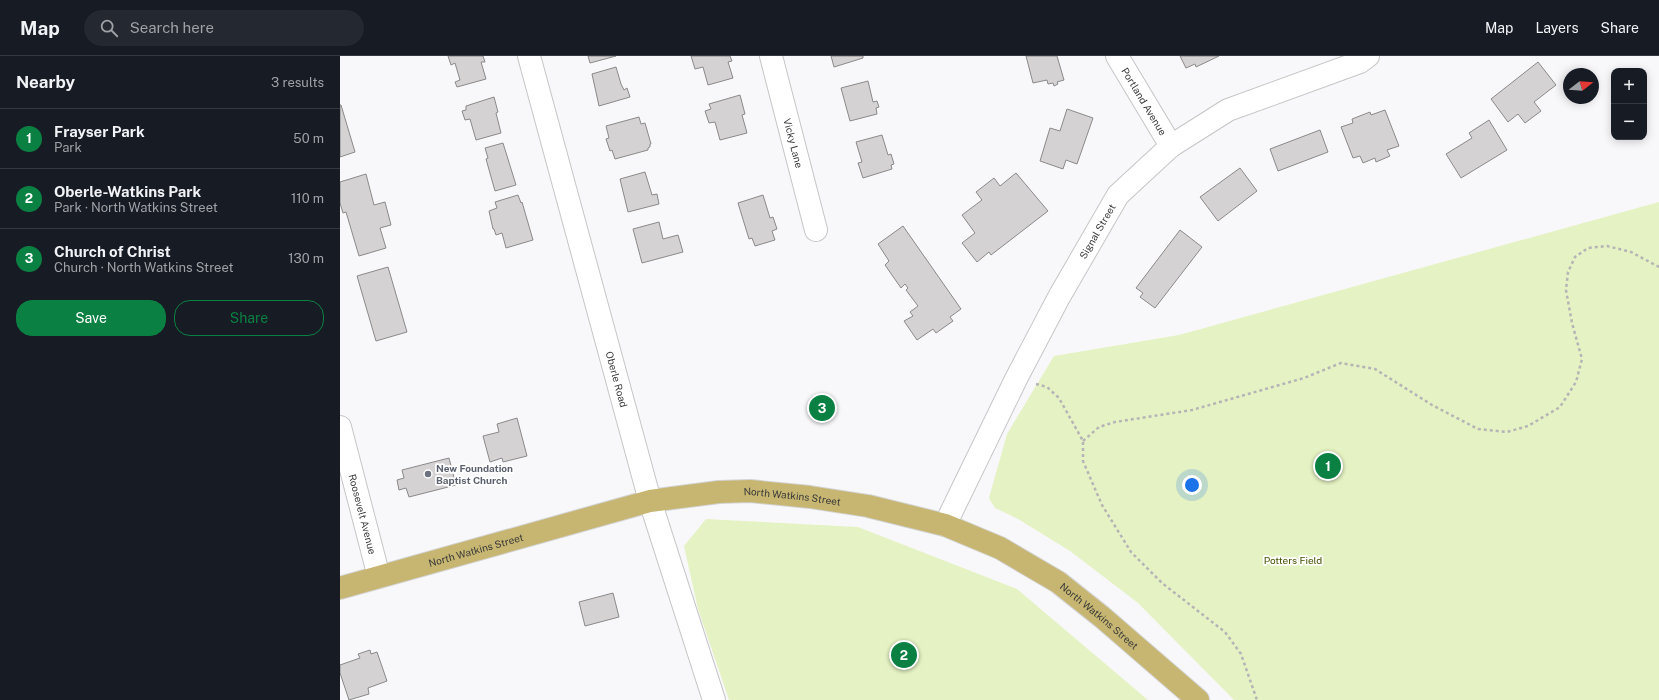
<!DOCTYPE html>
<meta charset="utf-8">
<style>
body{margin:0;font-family:"Public Sans",sans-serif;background:#242831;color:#f1f3f6}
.controls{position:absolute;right:12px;top:12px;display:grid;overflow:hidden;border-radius:8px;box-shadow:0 2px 10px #0003}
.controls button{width:36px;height:36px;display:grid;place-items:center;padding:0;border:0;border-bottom:1px solid #363941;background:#171b24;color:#f1f3f6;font:20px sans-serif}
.compass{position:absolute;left:1223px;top:12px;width:36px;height:36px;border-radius:50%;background:#171b24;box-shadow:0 2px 10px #0003;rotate:73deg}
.you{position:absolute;left:852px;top:429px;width:14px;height:14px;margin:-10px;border:3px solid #fff;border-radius:50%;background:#1a73e8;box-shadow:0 0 0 6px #1a73e833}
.badge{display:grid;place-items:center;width:26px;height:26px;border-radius:50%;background:#0b8043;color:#fff;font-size:13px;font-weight:700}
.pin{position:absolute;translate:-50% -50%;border:2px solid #fff;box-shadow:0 1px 4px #0006}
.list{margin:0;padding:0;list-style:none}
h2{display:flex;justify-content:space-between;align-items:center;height:52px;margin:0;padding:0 16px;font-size:17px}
h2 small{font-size:13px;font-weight:400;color:#9ea1a6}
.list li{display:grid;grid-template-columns:26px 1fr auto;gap:12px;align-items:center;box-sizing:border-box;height:60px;padding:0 16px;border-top:1px solid #363941}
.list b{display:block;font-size:15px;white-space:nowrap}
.list p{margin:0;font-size:13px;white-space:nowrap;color:#9ea1a6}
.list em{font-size:13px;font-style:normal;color:#9ea1a6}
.actions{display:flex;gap:8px;padding:12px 16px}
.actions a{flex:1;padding:9px 0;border:1px solid #0b8043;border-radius:16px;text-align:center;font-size:14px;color:#0b8043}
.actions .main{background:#0b8043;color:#fff}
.icon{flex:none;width:22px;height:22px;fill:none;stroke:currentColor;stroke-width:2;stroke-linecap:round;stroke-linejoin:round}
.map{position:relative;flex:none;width:1319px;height:644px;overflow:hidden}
header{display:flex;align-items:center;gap:24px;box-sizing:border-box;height:56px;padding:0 20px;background:#171b24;border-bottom:1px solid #363941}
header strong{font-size:19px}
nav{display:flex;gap:22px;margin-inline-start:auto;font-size:14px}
.search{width:280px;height:36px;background:#242831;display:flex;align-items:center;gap:10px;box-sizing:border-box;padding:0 14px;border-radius:22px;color:#9ea1a6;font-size:15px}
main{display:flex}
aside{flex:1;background:#171b24}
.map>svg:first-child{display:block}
.green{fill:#e5f2c3}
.building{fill:#d4d2d2;stroke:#8b8989}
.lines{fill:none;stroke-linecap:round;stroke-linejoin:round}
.minor-casing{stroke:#c6c6c7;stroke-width:24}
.major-casing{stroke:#d3d3d3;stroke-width:24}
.path{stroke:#b5b5b6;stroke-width:2.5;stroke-dasharray:3 3;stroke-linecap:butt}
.minor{stroke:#fff;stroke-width:22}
.major{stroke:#c7b671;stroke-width:22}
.worship-dot{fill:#6b7280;stroke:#fff;stroke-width:1.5}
.labels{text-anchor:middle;stroke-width:3.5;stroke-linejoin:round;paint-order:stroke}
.street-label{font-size:10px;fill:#393939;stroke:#fff}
.worship-label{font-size:10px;font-weight:bold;fill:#5b616d;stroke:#fff;text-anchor:start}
.park-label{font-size:10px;fill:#455202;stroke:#fff}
</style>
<header>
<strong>Map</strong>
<div class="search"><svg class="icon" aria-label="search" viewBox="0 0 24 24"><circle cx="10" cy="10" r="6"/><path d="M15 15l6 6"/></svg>Search here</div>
<nav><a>Map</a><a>Layers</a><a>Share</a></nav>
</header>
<main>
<aside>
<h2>Nearby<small>3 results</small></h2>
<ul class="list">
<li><span class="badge">1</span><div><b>Frayser Park</b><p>Park</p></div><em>50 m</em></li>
<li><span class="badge">2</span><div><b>Oberle-Watkins Park</b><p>Park · North Watkins Street</p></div><em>110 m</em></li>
<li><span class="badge">3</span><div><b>Church of Christ</b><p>Church · North Watkins Street</p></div><em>130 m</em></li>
</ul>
<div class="actions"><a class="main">Save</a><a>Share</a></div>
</aside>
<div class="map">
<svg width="1319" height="644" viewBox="0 0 1319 644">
<rect width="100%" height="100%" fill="#f8f8fa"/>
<!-- green -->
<path class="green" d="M1319,146V644H894L798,547L730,495L678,463L655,452L649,442L667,378L714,300L839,279Z
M366,463L518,471L677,533L808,644H389L358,553L344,490Z"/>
<!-- building -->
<path class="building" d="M108,0H143L145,6H141L146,23L117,31L115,26L120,24L115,7L111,9Z
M248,0H276L250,7Z
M351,0H390L392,5L388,6L393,22L368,29L363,11L355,13Z
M491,0H523V2L494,11Z
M686,0H717L724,24L717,26L718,28L714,30L713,27L708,28L707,24L693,27Z
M840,0H879L856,11L855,8L846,12Z
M1198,6L1216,29L1194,46L1201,55L1185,67L1178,58L1168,66L1151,43Z
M276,11L281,28L284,34L287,32L290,41L259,50L252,18Z
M528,25L533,46L537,45L539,51L536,52L537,58L510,65L501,32Z
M400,39L405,58L402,59L407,77L380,84L375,66L369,67L365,55L371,53L369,48Z
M154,41L158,56L156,57L161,77L136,84L130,63L125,64L122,55L126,54V50Z
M0,49H1L15,96L0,101Z
M727,53L753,62L737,108L726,104L723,113L700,105L710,72L720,75Z
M1045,54L1059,90L1047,94L1050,100L1036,106L1035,102L1023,107L1020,100L1013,102L1001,71L1013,67L1012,63L1030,56L1031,59Z
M299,61L301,68L305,67L311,88H310V91L308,92V94L275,103L272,94L270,95L266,83L269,82L266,70Z
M1149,64L1167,94L1121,122L1106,98L1132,82L1129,77Z
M980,74L988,96L938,115L930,93Z
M542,79L548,99L551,98L554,108L551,109L552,113L523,122L518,107L522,106L516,86Z
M163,87L176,129L155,135L146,103L148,102L145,92Z
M900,112L917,135L878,165L860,141Z
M305,116L312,139L317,138L319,148L288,156L280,123Z
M676,117L708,155L651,199L649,196L637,206L622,187L635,177L622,159L642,144L636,136L654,122L660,130Z
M26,118L34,149L45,146L51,169L40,172L46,192L19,200L6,156L3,157L0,147V126Z
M178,139L181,147L182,146L193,184L166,192L162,177L156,179L154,173H153L149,155L157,152L155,146Z
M423,139L430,162L433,161L437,173L432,175L435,184L415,190L412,182L409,183L398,147Z
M319,166L323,183L338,179L343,196L302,207L293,173Z
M563,170L621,253L610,261L613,265L596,277L593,273L577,284L564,265L573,260L570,256L578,250L566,234L568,232L565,228L561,232L545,209L549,205L538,188Z
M840,174L862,191L815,252L800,241L803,237L796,232Z
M48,211L67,276L36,285L17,220Z
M177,362L187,400L163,406L162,402L150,406L143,380L159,376L157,368Z
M109,402L116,429L69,441L66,432L59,434L57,424L64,422L62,414Z
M273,537L279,561L245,570L239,546Z
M30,594L31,598L37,596L47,625L28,632L29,638L9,644L0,617V609L20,602L18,598Z"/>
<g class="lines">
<defs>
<g id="minor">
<path id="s1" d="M189,0L310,445L374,644"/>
<path id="s2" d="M431,0L476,174"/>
<path id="s3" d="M777,0L831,90"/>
<path id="s4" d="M0,371L39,521"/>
<path id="s5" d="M605,469L676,323L719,241L778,139L831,90L888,54L1020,6L1028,0"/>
</g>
<g id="major">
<path id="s6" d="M0,532L310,445L379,436L410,435L470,441L528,450L605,469L660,492L718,526L762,561L858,644"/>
</g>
</defs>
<!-- minor casing -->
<use href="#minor" class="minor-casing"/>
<!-- major casing -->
<use href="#major" class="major-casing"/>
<!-- path -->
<path class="path" d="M696,328L707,331L719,342L743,385V405L762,449L791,496L822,527L885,576L901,598L917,644
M743,385L759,371L775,366L852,354L964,322L1001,307L1035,313L1092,349L1138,373L1167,376L1188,370L1220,351L1236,326L1242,303L1232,267L1226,234L1228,216L1235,201L1248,192L1267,190L1291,196L1319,211"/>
<!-- minor -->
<use href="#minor" class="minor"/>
<!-- major -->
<use href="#major" class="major"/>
</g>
<!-- markers -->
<circle class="worship-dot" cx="88" cy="418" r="4"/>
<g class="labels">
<!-- street labels -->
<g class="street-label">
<text dy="4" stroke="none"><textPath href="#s3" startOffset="53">Portland Avenue</textPath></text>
<text dy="4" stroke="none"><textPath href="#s2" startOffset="90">Vicky Lane</textPath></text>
<text dy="4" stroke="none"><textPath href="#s5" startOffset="331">Signal Street</textPath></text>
<text dy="4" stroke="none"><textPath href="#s1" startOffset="335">Oberle Road</textPath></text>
<text dy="4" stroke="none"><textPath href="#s6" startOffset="465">North Watkins Street</textPath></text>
<text dy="4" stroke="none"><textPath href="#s4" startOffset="90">Roosevelt Avenue</textPath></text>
<text dy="4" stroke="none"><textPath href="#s6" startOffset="141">North Watkins Street</textPath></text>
<text dy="4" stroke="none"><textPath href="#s6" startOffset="801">North Watkins Street</textPath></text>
</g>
<!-- worship labels -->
<g class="worship-label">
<text x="96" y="416">New Foundation<tspan x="96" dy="12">Baptist Church</tspan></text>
</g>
<!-- park labels -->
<g class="park-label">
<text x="953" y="508">Potters Field</text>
</g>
</g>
</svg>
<div class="controls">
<button>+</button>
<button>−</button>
</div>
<svg class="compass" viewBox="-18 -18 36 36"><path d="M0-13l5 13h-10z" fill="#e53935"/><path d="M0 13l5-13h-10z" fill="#9ea1a6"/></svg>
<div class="you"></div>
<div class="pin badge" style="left:988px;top:410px">1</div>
<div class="pin badge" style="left:564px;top:599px">2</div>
<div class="pin badge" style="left:482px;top:352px">3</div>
</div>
</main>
